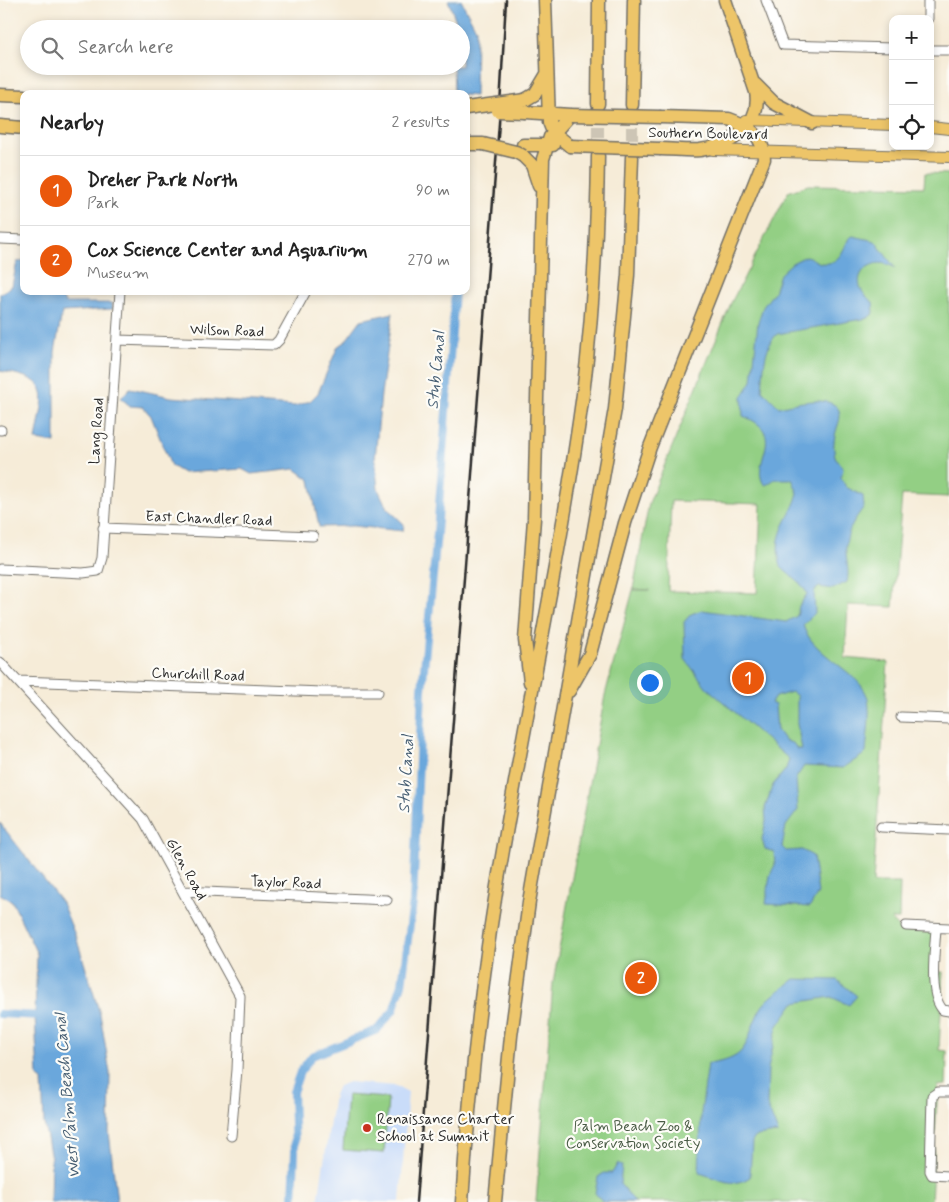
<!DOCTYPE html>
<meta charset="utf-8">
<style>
body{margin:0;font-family:Mynerve,sans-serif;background:#f2f2f2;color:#222}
.controls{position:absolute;right:15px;top:15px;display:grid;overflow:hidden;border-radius:10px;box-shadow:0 2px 8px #0003}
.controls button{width:45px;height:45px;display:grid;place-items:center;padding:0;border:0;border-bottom:1px solid #e0e0e0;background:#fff;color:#222;font:25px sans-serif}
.you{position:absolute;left:649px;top:682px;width:18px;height:18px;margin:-12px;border:4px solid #fff;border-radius:50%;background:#1a73e8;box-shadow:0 0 0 8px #1a73e833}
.badge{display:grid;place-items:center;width:32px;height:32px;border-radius:50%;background:#ea580c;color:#fff;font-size:16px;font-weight:700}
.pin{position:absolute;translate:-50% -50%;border:2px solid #fff;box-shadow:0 1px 5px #0006}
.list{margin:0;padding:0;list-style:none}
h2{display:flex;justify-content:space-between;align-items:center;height:65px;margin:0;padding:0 20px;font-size:21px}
h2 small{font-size:16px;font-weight:400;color:#767676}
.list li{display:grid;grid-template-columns:32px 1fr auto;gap:15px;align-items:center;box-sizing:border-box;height:70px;padding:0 20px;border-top:1px solid #e0e0e0}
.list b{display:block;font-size:19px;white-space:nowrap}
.list p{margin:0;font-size:16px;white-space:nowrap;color:#767676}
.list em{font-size:16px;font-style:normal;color:#767676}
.icon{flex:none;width:28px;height:28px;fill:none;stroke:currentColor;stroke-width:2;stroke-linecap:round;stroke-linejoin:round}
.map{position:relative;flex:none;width:949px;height:1202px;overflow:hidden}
.search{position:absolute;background:#fff;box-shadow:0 2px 8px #0003;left:20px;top:20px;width:450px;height:55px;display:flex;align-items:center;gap:12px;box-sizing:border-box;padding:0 18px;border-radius:28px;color:#767676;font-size:19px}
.panel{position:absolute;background:#fff;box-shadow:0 2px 8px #0003;left:20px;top:90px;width:450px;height:205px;border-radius:10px}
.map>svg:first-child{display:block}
.built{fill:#c9dcf9}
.green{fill:#93cf84;stroke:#5f7d58;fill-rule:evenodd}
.water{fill:#6ba7dc;stroke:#4b6984;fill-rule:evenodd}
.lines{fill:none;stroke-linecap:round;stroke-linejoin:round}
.canal{stroke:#6ba7dc;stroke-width:8}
.highway-tunnel{stroke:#cdc5b5;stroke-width:12;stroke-dasharray:12 6;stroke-linecap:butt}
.minor-casing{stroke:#726f68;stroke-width:11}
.major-casing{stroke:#726f68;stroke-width:12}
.highway-casing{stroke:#726f68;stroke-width:15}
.minor{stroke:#fff;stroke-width:9}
.major{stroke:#edc569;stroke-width:10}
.highway{stroke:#edc569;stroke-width:12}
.rail{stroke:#2b2b2b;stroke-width:2.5}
.highway-bridge-casing{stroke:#726f68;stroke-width:15;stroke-linecap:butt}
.highway-bridge{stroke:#edc569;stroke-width:12}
.poi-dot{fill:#c8321e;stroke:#fdfcf7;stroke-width:2}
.labels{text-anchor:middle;stroke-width:4.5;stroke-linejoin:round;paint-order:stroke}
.street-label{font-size:15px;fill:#2b2b2b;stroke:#fdfcf7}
.poi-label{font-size:15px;fill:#2b2b2b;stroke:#fdfcf7;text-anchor:start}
.park-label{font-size:15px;fill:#4a5c46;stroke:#fdfcf7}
.water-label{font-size:16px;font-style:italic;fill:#455d72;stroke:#fdfcf7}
</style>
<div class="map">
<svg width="949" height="1202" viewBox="0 0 949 1202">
<rect width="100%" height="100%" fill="#fdfcf7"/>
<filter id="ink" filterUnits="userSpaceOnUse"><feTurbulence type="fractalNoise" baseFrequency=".02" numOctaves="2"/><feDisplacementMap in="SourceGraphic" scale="10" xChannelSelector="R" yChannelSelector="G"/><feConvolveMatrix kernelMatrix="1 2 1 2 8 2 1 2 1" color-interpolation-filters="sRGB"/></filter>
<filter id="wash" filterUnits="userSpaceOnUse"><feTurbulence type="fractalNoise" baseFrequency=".0096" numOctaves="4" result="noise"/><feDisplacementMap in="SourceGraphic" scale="20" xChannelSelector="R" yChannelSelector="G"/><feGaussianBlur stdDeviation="1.12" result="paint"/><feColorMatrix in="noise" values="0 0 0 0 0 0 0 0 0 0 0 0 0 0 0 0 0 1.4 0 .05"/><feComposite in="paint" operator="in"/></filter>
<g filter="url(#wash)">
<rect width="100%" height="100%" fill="#f6ecd8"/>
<!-- built -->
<path class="built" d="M349,1082L396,1086L408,1092L400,1202H318L334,1095L338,1086Z"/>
<!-- green -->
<path class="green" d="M925,173L949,174V497L902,495L893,607L848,605L845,658L888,662L873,883H900L899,919H891L901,931L939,932L938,972H943L939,1050L947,1051L946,1085L938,1086L931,1202H536L553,983L605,695L633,590H650L633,589L649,503L731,303L788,192L808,185L924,187ZM671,501L761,504L757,593L668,591Z
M347,1095L388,1098L384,1153L343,1150Z"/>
<!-- water -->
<path class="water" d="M448,0H461L476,29L475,96L454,94L453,66H461V29H454L456,21Z
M853,236L875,241L895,268C872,252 841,280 873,302L874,313L868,318L777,334C763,348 764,371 762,390L779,407C794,403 851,389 838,425C835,434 832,445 835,456C836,460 841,465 843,469L841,478L846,487L863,496L864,507C855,518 847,531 846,546C845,559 850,569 847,582L833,589L819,587L814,591L815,613L803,625C812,656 862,672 868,699C871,715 867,737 866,753L843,768L804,766L796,778L798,810L786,826L782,847L786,851L802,850L813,856L818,893L810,907L766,904L770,875L775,865L774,852L765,849L762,839L766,821L765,808L773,785L786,769L789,759L707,688L685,659L684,622L691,614L702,610L786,622L797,616L799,606L807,594C803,583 791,577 783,569C780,566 780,562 779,558C774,531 792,517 798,493L792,479H775L766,485L763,483C751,459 789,434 743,416L742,397L752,381L758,322L763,307L774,292L780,274L792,263L806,256C811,257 816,262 821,263C839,266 843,250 849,238ZM792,692L797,696V724L802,749H797L793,743L785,741L777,730L775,705L771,703L775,697Z
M24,261V291H44L61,295L65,303H112L113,309L62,312L55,352V443L36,440C44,392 55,380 0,371V294L12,286L17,262Z
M393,313L381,394L375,459L378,489L387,508L404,524L403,531L353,526L319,527L310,480L295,469L251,474L242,469L183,473L171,466L151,416L143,407L130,406L121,398L130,388L171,397L295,406L310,401L318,393L338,346L344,343L361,320Z
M0,823L62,903L77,940L100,1014L110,1073L109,1132L117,1202H50L51,1158L44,1123L42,1080L38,1077L35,1016L37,954L12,901L0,894Z
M795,979L837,980L857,996L849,1005L831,997L794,1003L777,1027L768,1069L767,1105L778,1133L756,1136L752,1142L750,1177C733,1189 718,1178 699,1173L701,1113L708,1064C753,1058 743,1042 760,1010C766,998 785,987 795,979Z
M618,1163L622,1166L620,1184L635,1202H603L595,1193L598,1177L604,1173H612Z"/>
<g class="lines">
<!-- canal -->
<path class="canal" d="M0,1014L45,1016
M293,1202L295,1152L293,1092L300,1072L312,1056L377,1030L393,1011L402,984L413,902L422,690L437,533L455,291"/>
</g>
</g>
<g filter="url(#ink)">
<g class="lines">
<!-- highway-tunnel -->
<path class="highway-tunnel" d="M598,156V106
M632,157V107"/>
<defs>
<path id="minor" d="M766,0L783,45L893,48
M928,19V0
M930,50H949
M0,239L24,240
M117,340L274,345L279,340L306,291
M0,430H1
M103,528L313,536
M0,569L83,573L98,571L102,558L120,291
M0,662L143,819L240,996L237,1070L231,1136
M18,681L323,692H378
M901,717L949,719
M881,827L949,830
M183,891L387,900
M906,926L949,928
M936,928C935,949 928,995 943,1010L949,1011
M949,1092H938L932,1096L930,1171L932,1175L949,1176"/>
<path id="major" d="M746,120L893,125
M930,127L949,129
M713,150L949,157"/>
<path id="highway" d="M545,0L549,122L553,132L570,146
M755,84L774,103L812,123
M0,95L24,96
M525,100L535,94L547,74
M598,104L599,0
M632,105L634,0
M525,112L570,115
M0,126L24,128
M466,144H483
M523,145H553
M661,149C673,149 687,151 700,150C730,146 762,126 756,92L725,0
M523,156L532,165L539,186
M530,682L525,640L534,519L543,159L550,137L570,115
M569,691L590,654L625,523L650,447L764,159C764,136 749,126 729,119L661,117
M462,1202C470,1079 484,955 506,833C531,687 563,541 583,394C593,315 597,235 598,156
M495,1202L511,1036L529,902L615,409L628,275L632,157"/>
</defs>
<!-- minor casing -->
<use href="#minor" class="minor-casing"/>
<!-- major casing -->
<use href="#major" class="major-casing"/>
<!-- highway casing -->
<use href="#highway" class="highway-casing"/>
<!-- minor -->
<use href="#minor" class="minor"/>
<!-- major -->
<use href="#major" class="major"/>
<!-- highway -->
<use href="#highway" class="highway"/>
<!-- rail -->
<path class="rail" d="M416,1202L499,123L506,0"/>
<defs>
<path id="highway-bridge" d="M466,108L525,100
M498,111L525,112
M570,115L661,117
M483,144L516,152L523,156
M570,146L661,149"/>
</defs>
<!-- highway-bridge casing -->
<use href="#highway-bridge" class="highway-bridge-casing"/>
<!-- highway-bridge -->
<use href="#highway-bridge" class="highway-bridge"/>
</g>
</g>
<!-- markers -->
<circle class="poi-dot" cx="367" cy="1128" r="5"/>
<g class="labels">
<!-- street labels -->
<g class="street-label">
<text transform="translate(708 133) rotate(1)" y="5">Southern Boulevard</text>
<text transform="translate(227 330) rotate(2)" y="5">Wilson Road</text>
<text transform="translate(96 431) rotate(-86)" y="5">Lang Road</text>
<text transform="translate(209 518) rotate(2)" y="5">East Chandler Road</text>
<text transform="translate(198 674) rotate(2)" y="5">Churchill Road</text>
<text transform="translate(187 869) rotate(61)" y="5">Glen Road</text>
<text transform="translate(286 882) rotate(2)" y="5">Taylor Road</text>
</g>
<!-- poi labels -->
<g class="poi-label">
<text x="377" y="1124">Renaissance Charter<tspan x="377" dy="17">School at Summit</tspan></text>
</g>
<!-- park labels -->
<g class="park-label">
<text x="633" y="1131">Palm Beach Zoo &amp;<tspan x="633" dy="17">Conservation Society</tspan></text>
</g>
<!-- water labels -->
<g class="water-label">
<text transform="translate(435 370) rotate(-85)" y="6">Stub Canal</text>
<text transform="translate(405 774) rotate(-87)" y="6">Stub Canal</text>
<text transform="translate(66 1096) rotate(-95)" y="6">West Palm Beach Canal</text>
</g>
</g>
</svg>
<div class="controls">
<button>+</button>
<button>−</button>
<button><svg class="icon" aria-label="locate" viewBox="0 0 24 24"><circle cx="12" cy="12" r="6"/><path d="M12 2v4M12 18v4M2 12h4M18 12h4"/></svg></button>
</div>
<div class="you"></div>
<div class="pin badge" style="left:748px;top:678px">1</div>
<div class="pin badge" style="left:641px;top:978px">2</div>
<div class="search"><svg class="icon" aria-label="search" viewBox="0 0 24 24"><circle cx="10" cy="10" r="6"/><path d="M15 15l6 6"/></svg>Search here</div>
<section class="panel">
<h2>Nearby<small>2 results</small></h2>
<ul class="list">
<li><span class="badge">1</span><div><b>Dreher Park North</b><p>Park</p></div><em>90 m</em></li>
<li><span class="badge">2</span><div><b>Cox Science Center and Aquarium</b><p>Museum</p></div><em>270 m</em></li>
</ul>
</section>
</div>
